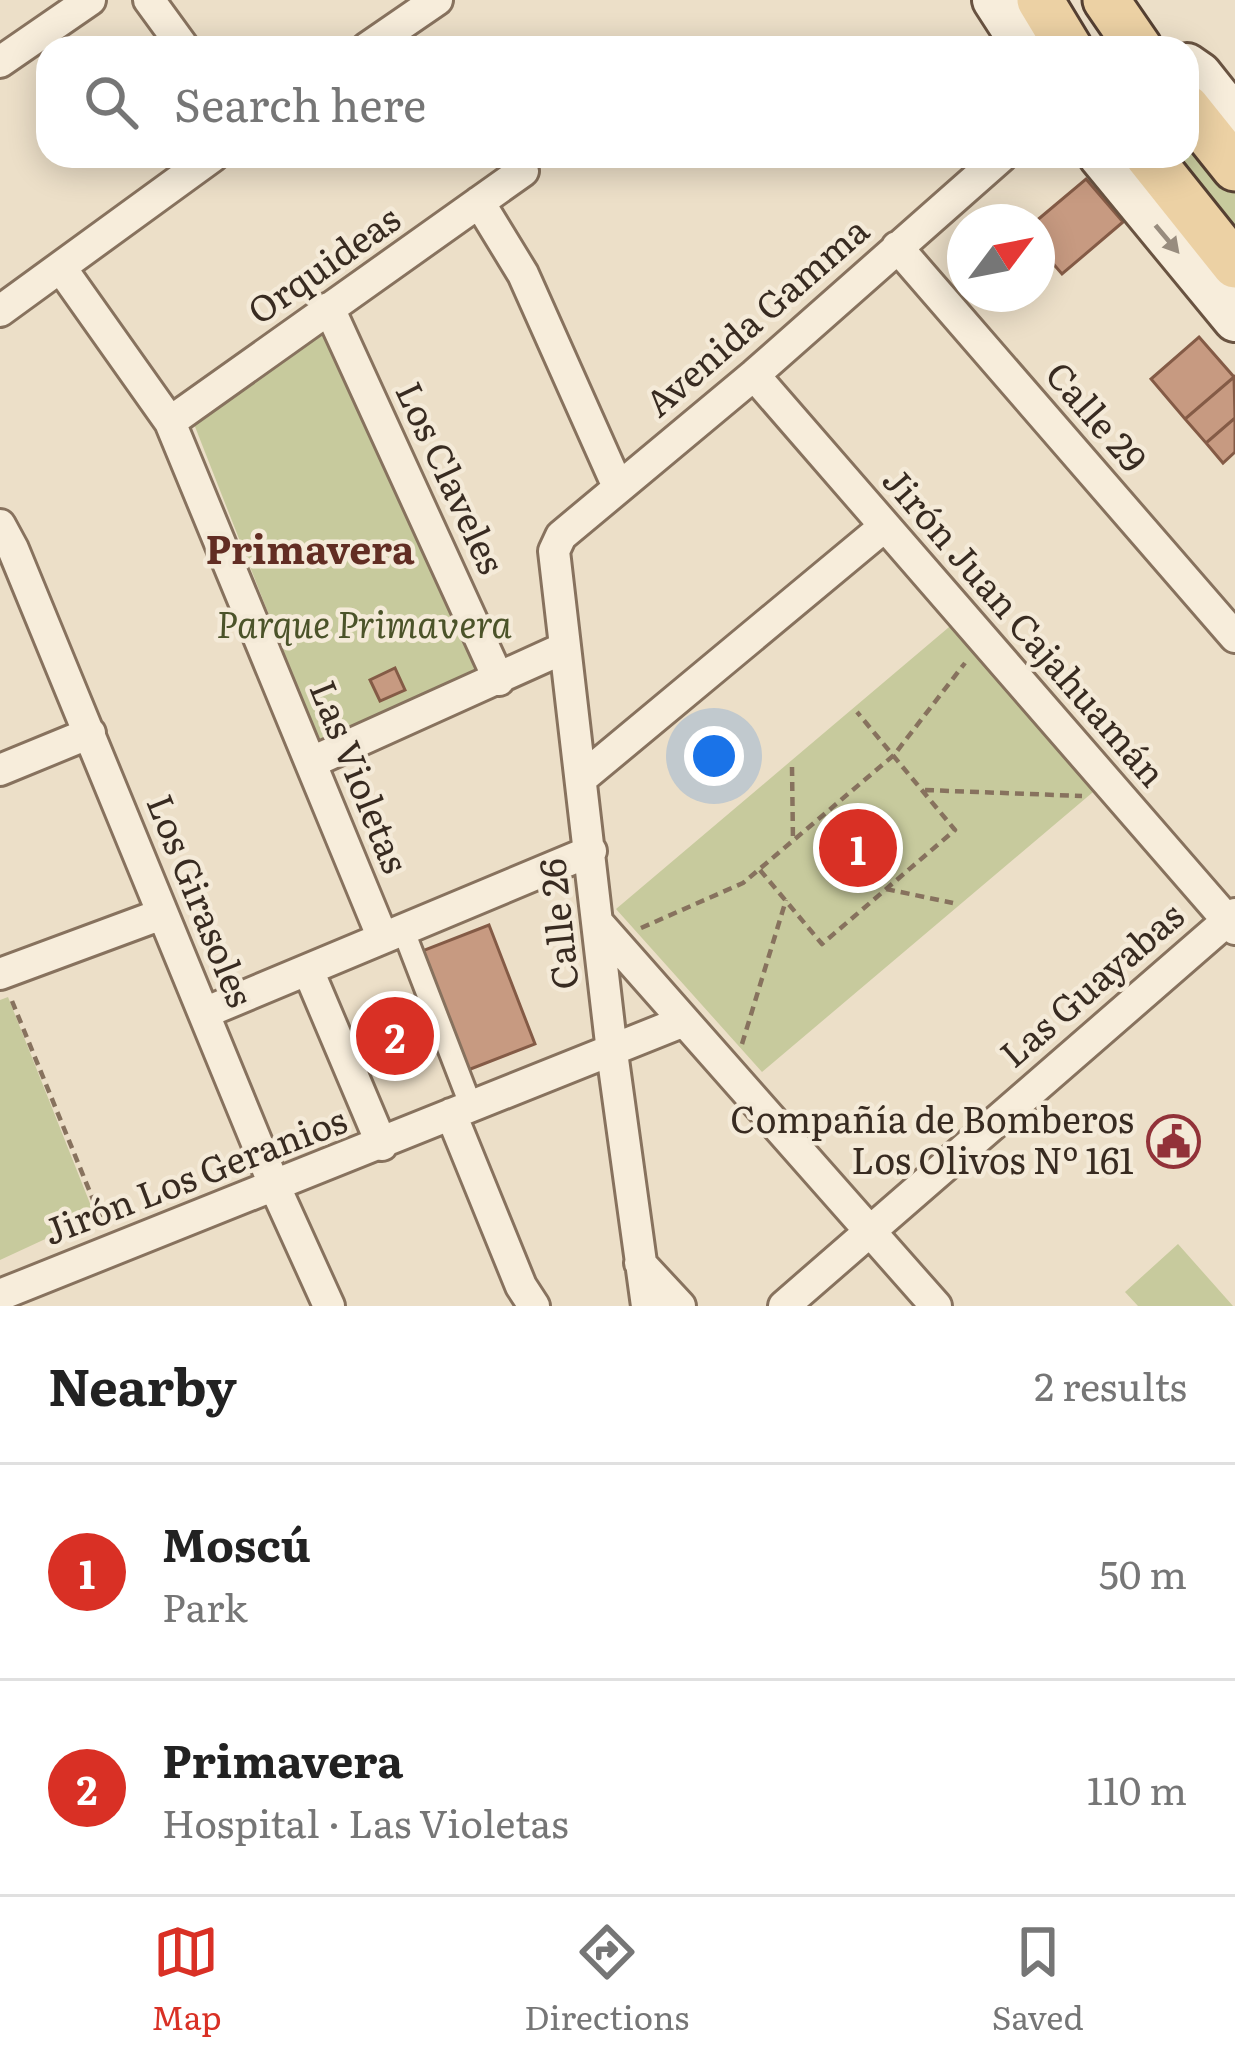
<!DOCTYPE html>
<meta charset="utf-8">
<style>
body{margin:0;font-family:Literata,serif;background:#f6f6f6;color:#222}
.compass{position:absolute;left:947px;top:204px;width:108px;height:108px;border-radius:50%;background:#fff;box-shadow:0 6px 30px #0003;rotate:58deg}
.you{position:absolute;left:714px;top:756px;width:42px;height:42px;margin:-30px;border:9px solid #fff;border-radius:50%;background:#1a73e8;box-shadow:0 0 0 18px #1a73e833}
.badge{display:grid;place-items:center;width:78px;height:78px;border-radius:50%;background:#d93025;color:#fff;font-size:39px;font-weight:700}
.pin{position:absolute;translate:-50% -50%;border:6px solid #fff;box-shadow:0 3px 12px #0006}
.list{margin:0;padding:0;list-style:none}
h2{display:flex;justify-content:space-between;align-items:center;height:156px;margin:0;padding:0 48px;font-size:51px}
h2 small{font-size:39px;font-weight:400;color:#767676}
.list li{display:grid;grid-template-columns:78px 1fr auto;gap:36px;align-items:center;box-sizing:border-box;height:216px;padding:0 48px;border-top:3px solid #e0e0e0}
.list b{display:block;font-size:45px;white-space:nowrap}
.list p{margin:0;font-size:39px;white-space:nowrap;color:#767676}
.list em{font-size:39px;font-style:normal;color:#767676}
.icon{flex:none;width:66px;height:66px;fill:none;stroke:currentColor;stroke-width:2;stroke-linecap:round;stroke-linejoin:round}
.map{position:relative;flex:none;width:1235px;height:1306px;overflow:hidden}
.search{position:absolute;background:#fff;box-shadow:0 6px 30px #0003;left:36px;right:36px;top:36px;height:132px;display:flex;align-items:center;gap:30px;box-sizing:border-box;padding:0 42px;border-radius:36px;color:#767676;font-size:45px}
.sheet{height:588px;background:#fff}
nav{display:flex;justify-content:space-around;align-items:center;box-sizing:border-box;height:168px;border-top:3px solid #e0e0e0;background:#fff;font-size:33px;color:#767676}
nav a{display:grid;justify-items:center;gap:6px}
nav .on{color:#d93025}
.map>svg:first-child{display:block}
.green{fill:#c7ca9d}
.building{fill:#c79a81;stroke:#845b46;stroke-width:3}
.lines{fill:none;stroke-linecap:round;stroke-linejoin:round}
.pedestrian-casing{stroke:#87725e;stroke-width:27}
.minor-casing{stroke:#87725e;stroke-width:36}
.secondary-casing{stroke:#695341;stroke-width:48}
.primary-casing{stroke:#554032;stroke-width:51}
.path{stroke:#87725e;stroke-width:4.5;stroke-dasharray:9 6;stroke-linecap:butt}
.pedestrian{stroke:#f7eddb;stroke-width:21}
.minor{stroke:#f7eddb;stroke-width:30}
.secondary{stroke:#f7eddb;stroke-width:42}
.primary{stroke:#ecd1a4;stroke-width:45}
.oneway{fill:#988c7e}
.labels{text-anchor:middle;stroke-width:9;stroke-linejoin:round;paint-order:stroke}
.street-label{font-size:36px;fill:#382b21;stroke:#f4ead8}
.park-label{font-size:36px;font-style:italic;fill:#4b5329;stroke:#f4ead8}
.poi-label{font-size:36px;fill:#382b21;stroke:#f4ead8;text-anchor:end}
.neighbourhood-label{font-size:39px;font-weight:bold;fill:#622d23;stroke:#f4ead8}
</style>
<div class="map">
<svg width="1235" height="1306" viewBox="0 0 1235 1306">
<rect width="100%" height="100%" fill="#ecdfc8"/>
<!-- green -->
<path class="green" d="M1187,132L1235,188V251L1163,156H1187Z
M321,329L360,397L477,673L320,745L192,419Z
M955,622L1099,787L762,1072L616,909Z
M8,997L95,1216L0,1260V1000Z
M1178,1244L1233,1306H1138L1125,1292Z"/>
<!-- building -->
<path class="building" d="M1086,179L1123,222L1062,274L1037,245L1035,222Z
M1199,337L1234,377L1185,419L1151,379Z
M1234,377L1235,418L1206,443L1185,419Z
M1235,418V452L1223,463L1206,443Z
M395,668L405,690L380,701L370,680Z
M489,925L535,1044L468,1070L422,951Z"/>
<g class="lines">
<defs>
<path id="pedestrian" d="M402,927L471,1106"/>
<path id="minor" d="M149,0L184,48
M367,48L437,0
M0,62L90,0
M479,202L523,274L618,487
M897,247L1235,637
M61,268L170,422L382,936
M329,308L499,680
M0,311L213,156
M754,375L1235,929
M170,422L523,171
M0,525L13,549L275,1187L329,1306
M312,762L562,649
M0,770L90,733
M582,778L885,526
M597,922L936,1306
M308,970L382,1145
M0,974L162,914
M204,1013L591,851
M451,1114L521,1286L534,1306
M640,1263L680,1306
M0,1295L684,1021
M647,1306L612,1052L554,551L561,536L754,375L1002,156
M784,1306L1235,914"/>
<path id="secondary" d="M994,0L1025,48
M1187,65L1200,74L1235,118
M1100,156L1235,320"/>
<path id="primary" d="M1040,0L1069,48
M1106,0L1139,48
M1187,108L1235,168
M1148,156L1235,265"/>
</defs>
<!-- pedestrian casing -->
<use href="#pedestrian" class="pedestrian-casing"/>
<!-- minor casing -->
<use href="#minor" class="minor-casing"/>
<!-- secondary casing -->
<use href="#secondary" class="secondary-casing"/>
<!-- primary casing -->
<use href="#primary" class="primary-casing"/>
<!-- path -->
<path class="path" d="M792,767L793,841
M925,790L1082,796
M760,870L822,944L955,830L857,712
M886,889L953,903
M641,928L743,883L894,755L965,663
M12,1001L103,1224
M742,1044L786,900"/>
<!-- pedestrian -->
<use href="#pedestrian" class="pedestrian"/>
<!-- minor -->
<use href="#minor" class="minor"/>
<!-- secondary -->
<use href="#secondary" class="secondary"/>
<!-- primary -->
<use href="#primary" class="primary"/>
</g>
<!-- one-way arrows -->
<defs><path id="oneway-solid" d="M-6-.8H1V-3.2L6.5 0L1 3.2V.8H-6Z" transform="scale(3)"/></defs>
<use class="oneway" href="#oneway-solid" transform="translate(1167 239) rotate(50)"/>
<!-- icons -->
<defs>
<symbol id="civic-ring" viewBox="-11 -11 22 22"><circle r="9.5" fill="#f4ead8" stroke="#923239" stroke-width="1.5"/><path d="M-.6-6.5H3V-4.5H.6V-3L4-1V1h2V6H-6V1h2V-1L-.6-3ZM-1.2 2.5V6h2.4V2.5Z" fill="#923239"/></symbol>
</defs>
<g fill-rule="evenodd">
<use href="#civic-ring" x="1144" y="1112" width="59" height="59"/>
</g>
<g class="labels">
<!-- street labels -->
<g class="street-label">
<text transform="translate(324 265) rotate(-35)" y="13">Orquideas</text>
<text transform="translate(757 317) rotate(-41)" y="13">Avenida Gamma</text>
<text transform="translate(1096 417) rotate(49)" y="13">Calle 29</text>
<text transform="translate(450 478) rotate(65)" y="13">Los Claveles</text>
<text transform="translate(1024 627) rotate(49)" y="13">Jirón Juan Cajahuamán</text>
<text transform="translate(359 777) rotate(68)" y="13">Las Violetas</text>
<text transform="translate(200 901) rotate(68)" y="13">Los Girasoles</text>
<text transform="translate(559 924) rotate(-96)" y="13">Calle 26</text>
<text transform="translate(1092 985) rotate(-41)" y="13">Las Guayabas</text>
<text transform="translate(195 1176) rotate(-21)" y="13">Jirón Los Geranios</text>
</g>
<!-- park labels -->
<g class="park-label">
<text x="364" y="638">Parque Primavera</text>
</g>
<!-- poi labels -->
<g class="poi-label">
<text x="1134" y="1133">Compañía de Bomberos<tspan x="1134" dy="41">Los Olivos Nº 161</tspan></text>
</g>
<!-- neighbourhood labels -->
<g class="neighbourhood-label">
<text x="310" y="564">Primavera</text>
</g>
</g>
</svg>
<svg class="compass" viewBox="-18 -18 36 36"><path d="M0-13l5 13h-10z" fill="#e53935"/><path d="M0 13l5-13h-10z" fill="#767676"/></svg>
<div class="you"></div>
<div class="pin badge" style="left:858px;top:848px">1</div>
<div class="pin badge" style="left:395px;top:1036px">2</div>
<div class="search"><svg class="icon" aria-label="search" viewBox="0 0 24 24"><circle cx="10" cy="10" r="6"/><path d="M15 15l6 6"/></svg>Search here</div>
</div>
<section class="sheet">
<h2>Nearby<small>2 results</small></h2>
<ul class="list">
<li><span class="badge">1</span><div><b>Moscú</b><p>Park</p></div><em>50 m</em></li>
<li><span class="badge">2</span><div><b>Primavera</b><p>Hospital · Las Violetas</p></div><em>110 m</em></li>
</ul>
</section>
<nav>
<a class="on"><svg class="icon" aria-label="map" viewBox="0 0 24 24"><path d="M3 6l6-2 6 2 6-2v14l-6 2-6-2-6 2zM9 4v14M15 6v14"/></svg>Map</a>
<a><svg class="icon" aria-label="directions" viewBox="0 0 24 24"><path d="M12 3l9 9-9 9-9-9zM9 14v-3h6M13 9l2 2-2 2"/></svg>Directions</a>
<a><svg class="icon" aria-label="saved" viewBox="0 0 24 24"><path d="M7 4h10v16l-5-4-5 4z"/></svg>Saved</a>
</nav>
